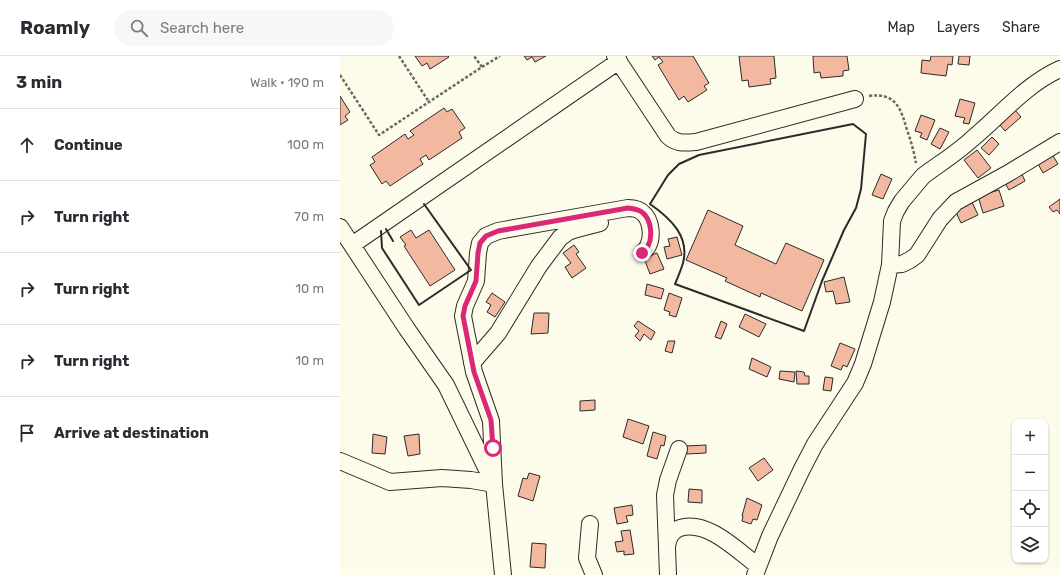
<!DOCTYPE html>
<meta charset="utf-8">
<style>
body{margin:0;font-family:Rubik,sans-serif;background:#f7f7f7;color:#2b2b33}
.controls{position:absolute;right:12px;bottom:12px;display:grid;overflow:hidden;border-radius:8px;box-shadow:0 1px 3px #0004}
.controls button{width:36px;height:36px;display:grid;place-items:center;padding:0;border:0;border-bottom:1px solid #e1e1e2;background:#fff;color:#2b2b33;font:20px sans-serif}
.stop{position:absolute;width:12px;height:12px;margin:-9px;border:3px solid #db2777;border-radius:50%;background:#fff}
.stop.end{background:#db2777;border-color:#fff;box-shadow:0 1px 4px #0008}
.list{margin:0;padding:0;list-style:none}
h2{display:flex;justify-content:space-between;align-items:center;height:52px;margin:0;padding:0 16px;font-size:17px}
h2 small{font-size:13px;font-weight:400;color:#7c7c81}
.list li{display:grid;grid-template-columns:26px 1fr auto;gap:12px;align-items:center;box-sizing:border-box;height:72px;padding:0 16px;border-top:1px solid #e1e1e2}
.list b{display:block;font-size:15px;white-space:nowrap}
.list em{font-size:13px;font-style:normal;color:#7c7c81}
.icon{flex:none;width:22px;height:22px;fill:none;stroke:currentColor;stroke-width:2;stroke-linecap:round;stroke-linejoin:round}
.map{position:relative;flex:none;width:720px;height:519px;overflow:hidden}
header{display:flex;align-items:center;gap:24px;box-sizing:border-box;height:56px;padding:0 20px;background:#fff;border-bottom:1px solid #e1e1e2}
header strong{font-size:19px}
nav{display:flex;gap:22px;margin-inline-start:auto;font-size:14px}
.search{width:280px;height:36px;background:#f7f7f7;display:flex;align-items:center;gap:10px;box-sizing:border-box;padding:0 14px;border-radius:22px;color:#7c7c81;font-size:15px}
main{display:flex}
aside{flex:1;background:#fff}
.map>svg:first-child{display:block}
.building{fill:#f2b8a0;stroke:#2b2b2b}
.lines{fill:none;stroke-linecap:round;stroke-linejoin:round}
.minor-casing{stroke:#2b2b2b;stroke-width:18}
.path{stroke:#6a6964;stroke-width:2.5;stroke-dasharray:3 2;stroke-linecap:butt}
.minor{stroke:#fdfbea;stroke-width:16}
.wall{stroke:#2b2b2b;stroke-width:2}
.route{stroke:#db2777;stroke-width:5}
</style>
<header>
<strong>Roamly</strong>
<div class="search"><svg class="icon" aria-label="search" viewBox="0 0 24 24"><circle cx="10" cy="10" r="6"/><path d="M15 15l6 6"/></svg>Search here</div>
<nav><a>Map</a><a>Layers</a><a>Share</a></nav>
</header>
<main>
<aside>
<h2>3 min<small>Walk · 190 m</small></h2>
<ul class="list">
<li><svg class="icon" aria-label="ahead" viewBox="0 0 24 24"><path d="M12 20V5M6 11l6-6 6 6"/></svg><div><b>Continue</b></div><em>100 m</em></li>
<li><svg class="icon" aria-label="right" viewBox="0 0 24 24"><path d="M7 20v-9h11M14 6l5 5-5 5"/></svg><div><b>Turn right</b></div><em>70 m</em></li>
<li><svg class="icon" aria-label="right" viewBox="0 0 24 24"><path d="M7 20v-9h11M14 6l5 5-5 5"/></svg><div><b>Turn right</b></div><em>10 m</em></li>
<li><svg class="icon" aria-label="right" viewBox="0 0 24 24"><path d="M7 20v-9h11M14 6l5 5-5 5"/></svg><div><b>Turn right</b></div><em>10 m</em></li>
<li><svg class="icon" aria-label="arrive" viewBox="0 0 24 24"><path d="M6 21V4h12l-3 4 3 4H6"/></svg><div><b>Arrive at destination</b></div></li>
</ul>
</aside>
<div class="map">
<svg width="720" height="519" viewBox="0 0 720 519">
<rect width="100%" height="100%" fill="#fdfbea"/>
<!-- building -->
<path class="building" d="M75,0H108L109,1L90,13L87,7L82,10Z
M184,0H206L195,6L192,1L187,4Z
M312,0H353L369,27L364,30L367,34L348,46L344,40L339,44L318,9L323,6L319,1L315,4Z
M399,0H434L436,22L430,23L431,28L409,31L408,24L402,25Z
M473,0H507L509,14L503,15V20L481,22L480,16L474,17Z
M591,0H613L612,9L608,8L606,20L581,17L582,4L590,5Z
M619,0H630L629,9L618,8Z
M0,40L10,56L5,60L8,64L0,69Z
M620,43L635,47L629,68L623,67L625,62L615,60Z
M104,52L107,56L112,53L125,72L119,76L122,82L89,104L86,99L80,103L83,108L50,130L46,125L42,128L30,109L35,106L32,101L65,78L68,83L74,79L70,75Z
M675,54L681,61L665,75L659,68Z
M581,59L595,64L587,84L580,81L582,77L575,75Z
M600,72L609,76L600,93L591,88Z
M652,81L659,88L649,99L641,92Z
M637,94L651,112L638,122L624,104Z
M710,95L718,108L703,117L696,104Z
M681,116L685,125L669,134L664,125Z
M541,118L552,123L543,143L532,139Z
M659,134L664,150L643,157L638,140Z
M720,143V158L717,154L713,156L709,151Z
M631,144L638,159L621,167L614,152Z
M368,154L403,170L395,189L436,208L446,187L484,204L462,255L421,237L420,241L385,225L387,222L346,204Z
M71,174L76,182L89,174L115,214L90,230L64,190L66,189L60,181Z
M337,181L342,199L327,203L324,191L330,190L328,183Z
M234,189L239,196L236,198L246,212L232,222L225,211L231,207L223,197Z
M317,197L324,213L310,218L304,202Z
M504,221L510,246L496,248L493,235L486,236L484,226Z
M307,228L324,233L321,243L305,239Z
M152,237L165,246L155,261L147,256L151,249L146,246Z
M329,237L342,242L336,261L329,259L330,256L324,254Z
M194,257H209L208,277L191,278Z
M405,258L426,268L419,281L399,271Z
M298,265L315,276L311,284L304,278L300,285L295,280L299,275L294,270Z
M381,265L387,268L381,283L375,281Z
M328,285H335L332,297L325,295Z
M500,287L515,293L507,311L503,309L501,314L491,310Z
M412,302L431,311L427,321L409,313Z
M440,315L455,316L454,326L439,323Z
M456,315L464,316L465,320H469V328H457Z
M485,321L493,322L491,335L483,334Z
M255,344V354L240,355V345Z
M288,363L309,370L303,388L283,381Z
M313,376L326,380L324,390L321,389L317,403L307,400Z
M33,378L47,381L45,398L32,397Z
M79,378L80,398L68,400L64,380Z
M366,389V397L347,398L346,390Z
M424,402L433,414L418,425L409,412Z
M189,417L200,420L193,445L178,440L183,422L187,423Z
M349,433L362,434V447L348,446Z
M407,442L422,449L417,464L413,463L411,468L402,465L403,460H402Z
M292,449L293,459L286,460L288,466L277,468L274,452Z
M290,474L294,498L284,499V495L277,496L275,486L283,485L281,475Z
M192,487L206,488L205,512L190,511Z"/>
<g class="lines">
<defs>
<path id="minor" d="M275,0L328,80C336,88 345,87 356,86L515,43
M0,171L67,273L106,329L154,428L163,519
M12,189L279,5
M550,209L562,208L570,204L577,199L600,163L616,146L667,118L720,86
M132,307L158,277L199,210L220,182L228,176L237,173L260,167
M0,405L50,426L102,422L131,424L154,428L151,365L134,316L123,260L125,250L136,225L138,197L140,187L146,180L158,175L288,152C293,152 299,153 303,157C311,164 313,180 308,190C307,193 304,195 302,197
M250,468L247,502L254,519
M327,491C328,482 331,475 340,472C367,463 398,495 418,510
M328,519L325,439L328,424L339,393
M415,519L430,480L462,413L475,388L515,327L523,308L542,246L550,209L552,165L556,155L562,145L583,120C599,108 617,97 632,83C661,59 685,29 720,13"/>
</defs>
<!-- minor casing -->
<use href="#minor" class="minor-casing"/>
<!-- path -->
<path class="path" d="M59,0L89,46
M142,11L160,0
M0,19L39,79L142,11L134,0
M529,40C556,36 561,53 567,74C571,85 574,96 576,107"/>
<!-- minor -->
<use href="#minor" class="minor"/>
<!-- wall -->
<path class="wall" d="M513,68L526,78L521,133L516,152L504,174L482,225L464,275L335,228C338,221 341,214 343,207C350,180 330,162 310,148L328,119L339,108L359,99Z
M46,173L53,185
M41,175L42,192L79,249L131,214L84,148"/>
</g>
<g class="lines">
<!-- route -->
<path class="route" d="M153,392L151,364L134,316L123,260L125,250L136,225L138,197L140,187L146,180L158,175L288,152C293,153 299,153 303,157C311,164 313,180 308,190C307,193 304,195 302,197"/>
</g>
</svg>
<div class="controls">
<button>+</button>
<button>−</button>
<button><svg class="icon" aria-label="locate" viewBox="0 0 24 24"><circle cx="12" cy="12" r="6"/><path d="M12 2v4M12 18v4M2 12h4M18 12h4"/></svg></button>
<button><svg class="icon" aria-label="layers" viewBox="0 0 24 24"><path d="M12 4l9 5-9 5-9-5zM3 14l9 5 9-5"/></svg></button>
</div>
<div class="stop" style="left:153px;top:392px"></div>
<div class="stop end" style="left:302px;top:197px"></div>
</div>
</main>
